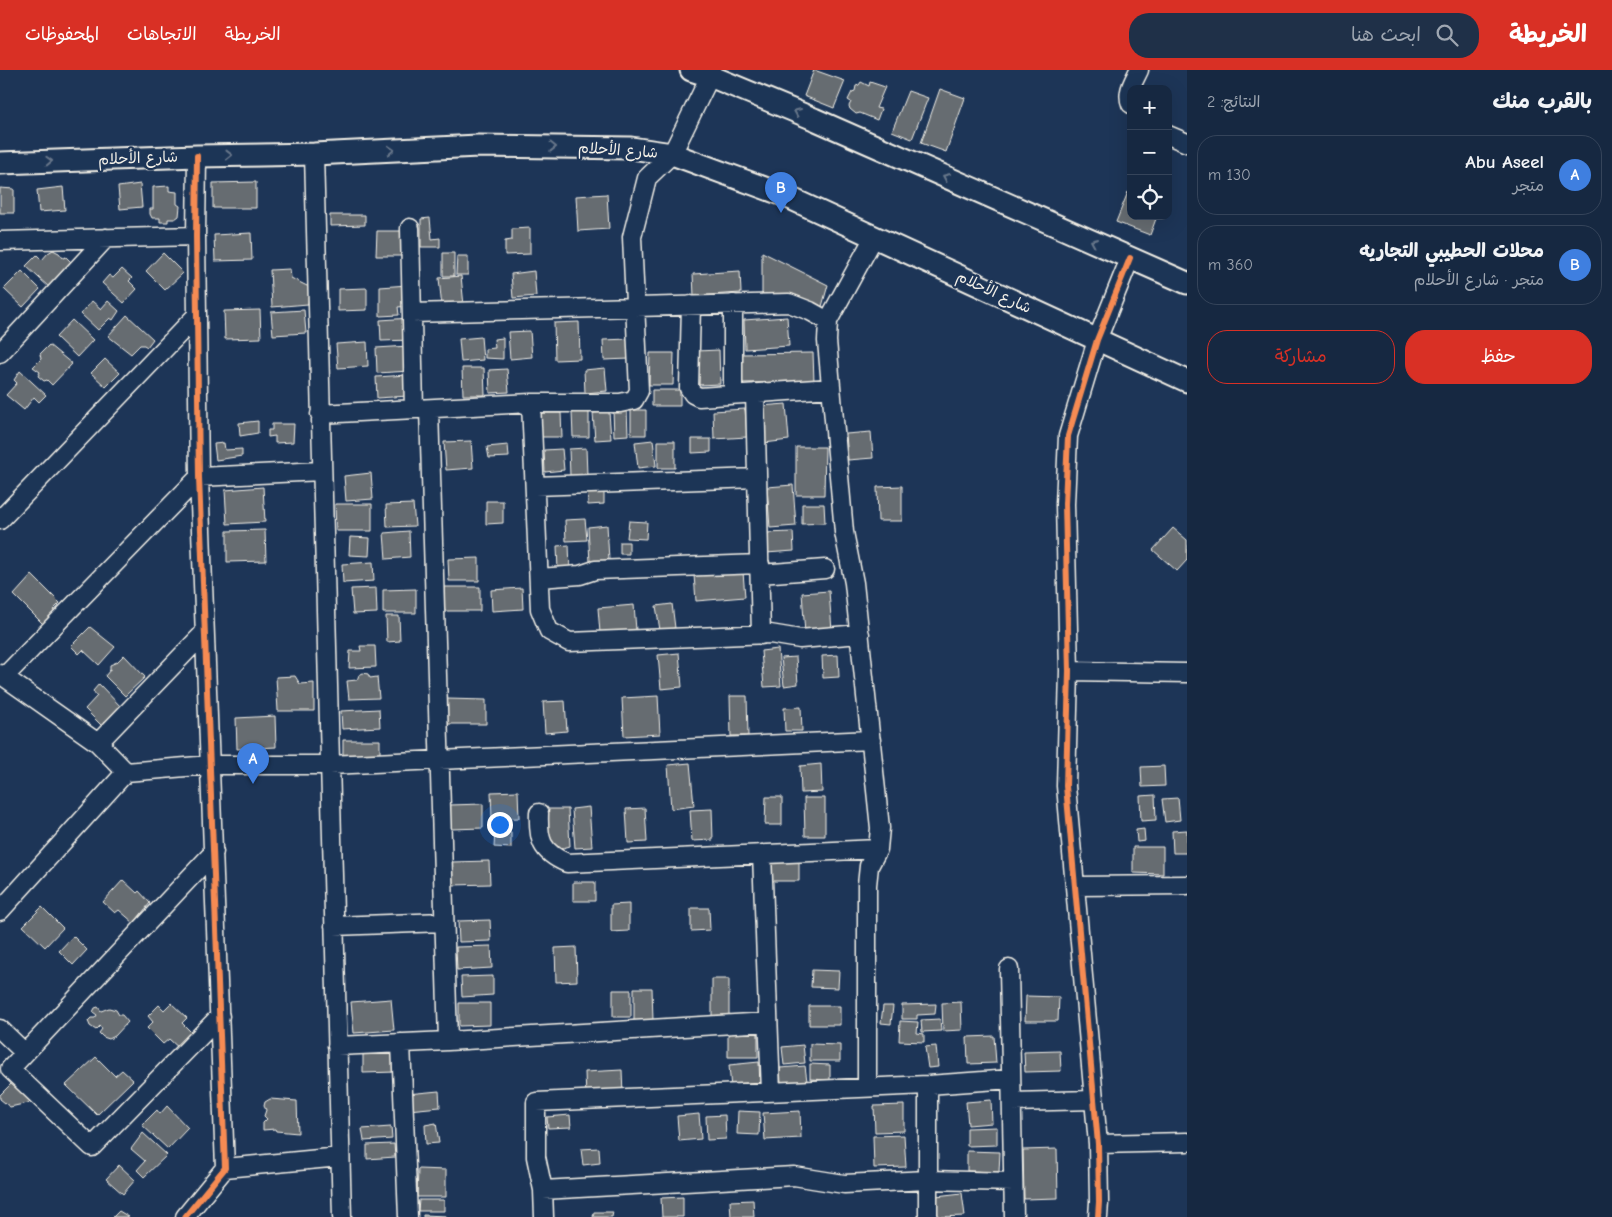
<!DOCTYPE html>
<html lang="ar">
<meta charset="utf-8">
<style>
body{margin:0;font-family:"Comic Neue","Playpen Sans Arabic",sans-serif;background:#1f3048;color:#f1f3f6;direction:rtl}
.controls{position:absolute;right:15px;top:15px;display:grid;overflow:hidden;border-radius:10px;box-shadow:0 5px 20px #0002}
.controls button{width:45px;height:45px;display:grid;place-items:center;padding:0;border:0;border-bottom:1px solid #35445a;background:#162841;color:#f1f3f6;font:25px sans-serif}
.you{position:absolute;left:499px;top:754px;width:18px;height:18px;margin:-12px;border:4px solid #fff;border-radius:50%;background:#1a73e8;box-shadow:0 0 0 8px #1a73e833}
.badge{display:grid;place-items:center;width:32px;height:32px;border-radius:50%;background:#d93025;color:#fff;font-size:16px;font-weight:700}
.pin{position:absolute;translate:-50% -41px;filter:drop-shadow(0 1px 2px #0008)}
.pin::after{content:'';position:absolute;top:26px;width:18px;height:15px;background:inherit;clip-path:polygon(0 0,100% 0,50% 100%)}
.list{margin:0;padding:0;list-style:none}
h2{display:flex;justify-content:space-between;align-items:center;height:65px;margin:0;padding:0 20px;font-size:21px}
h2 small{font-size:16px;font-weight:400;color:#9ea6b1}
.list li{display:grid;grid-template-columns:32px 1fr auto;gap:15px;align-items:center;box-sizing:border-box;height:80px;margin:0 10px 10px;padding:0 10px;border:1px solid #35445a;border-radius:20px}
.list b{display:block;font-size:19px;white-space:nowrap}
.list p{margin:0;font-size:16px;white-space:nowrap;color:#9ea6b1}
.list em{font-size:16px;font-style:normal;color:#9ea6b1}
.actions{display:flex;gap:10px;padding:15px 20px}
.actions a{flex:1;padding:11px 0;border:1px solid #d93025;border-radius:20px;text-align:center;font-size:18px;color:#d93025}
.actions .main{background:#d93025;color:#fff}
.icon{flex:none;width:28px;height:28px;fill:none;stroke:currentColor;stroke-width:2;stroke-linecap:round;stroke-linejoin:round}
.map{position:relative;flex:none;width:1187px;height:1147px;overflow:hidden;direction:ltr}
header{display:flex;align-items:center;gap:30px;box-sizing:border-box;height:70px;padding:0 25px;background:#d93025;color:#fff}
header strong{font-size:24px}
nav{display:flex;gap:28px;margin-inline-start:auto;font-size:18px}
.search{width:350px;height:45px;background:#1f3048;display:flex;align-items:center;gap:12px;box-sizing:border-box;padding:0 18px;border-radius:20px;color:#9ea6b1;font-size:19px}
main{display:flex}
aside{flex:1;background:#162841}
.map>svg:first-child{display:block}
.building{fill:#666c71;stroke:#f4f1e8}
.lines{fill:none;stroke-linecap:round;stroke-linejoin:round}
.minor-casing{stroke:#f4f1e8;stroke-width:21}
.major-casing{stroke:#f4f1e8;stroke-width:25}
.minor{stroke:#1d3557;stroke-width:18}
.major{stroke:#1d3557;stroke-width:21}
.cycleway-casing{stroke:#1d3557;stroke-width:9}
.cycleway{stroke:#f68b52;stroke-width:6}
.oneway{stroke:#68778a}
.labels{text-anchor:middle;stroke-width:4.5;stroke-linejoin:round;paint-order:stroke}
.street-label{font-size:15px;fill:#f4f1e8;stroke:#1d3557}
</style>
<header>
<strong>الخريطة</strong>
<div class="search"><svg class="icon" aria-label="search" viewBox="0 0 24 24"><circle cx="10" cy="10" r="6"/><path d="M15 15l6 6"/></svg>ابحث هنا</div>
<nav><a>الخريطة</a><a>الاتجاهات</a><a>المحفوظات</a></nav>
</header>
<main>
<aside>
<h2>بالقرب منك<small>النتائج: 2</small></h2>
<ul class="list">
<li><span class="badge" style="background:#3f7fe0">A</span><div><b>Abu Aseel</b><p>متجر</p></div><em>130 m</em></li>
<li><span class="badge" style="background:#3f7fe0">B</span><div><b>محلات الحطيبي التجاريه</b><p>متجر · شارع الأحلام</p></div><em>360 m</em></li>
</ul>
<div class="actions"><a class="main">حفظ</a><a>مشاركة</a></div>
</aside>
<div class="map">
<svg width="1187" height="1147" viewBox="0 0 1187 1147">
<rect width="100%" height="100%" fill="#1d3557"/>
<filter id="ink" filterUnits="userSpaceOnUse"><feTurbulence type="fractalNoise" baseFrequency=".02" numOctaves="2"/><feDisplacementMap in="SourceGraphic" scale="10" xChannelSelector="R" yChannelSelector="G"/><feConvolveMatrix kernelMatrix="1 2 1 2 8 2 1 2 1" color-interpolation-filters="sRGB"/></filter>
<g filter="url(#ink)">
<!-- building -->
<path class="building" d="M814,0L845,11L834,38L804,26Z
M861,12L869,16L870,12L885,17L876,38L881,39L877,50L860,43L856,44L850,39L849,36L851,32L848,30L852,22L855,21L856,16L859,15Z
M940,19L965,28L946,82L921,73Z
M908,21L928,28L912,69L892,61Z
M256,112V138H213V113Z
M140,114L142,137L120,139L118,117Z
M169,116V121L177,122V134L180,136L179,146L175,149H168V152H160V148H152L150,144V139H153V117Z
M63,117L65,140L39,142L37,120Z
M0,118L14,119V143H0Z
M1128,122L1131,123V146H1157L1150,165L1116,152Z
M607,124L609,159L578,161L576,126Z
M330,145H365V155L330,156Z
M430,148L432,169L440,168V177H421V149Z
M530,158V184L505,185V171L512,170V159Z
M377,161H410L409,186H376Z
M251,163L252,190L215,191L214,165Z
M53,180L59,183L63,188L66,187L72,193L51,219L26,196L37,185L42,190L48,183Z
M762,182L828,215L821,240L762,227Z
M163,183L183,203L165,220L146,201Z
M443,183H454V206H443Z
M457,186H468V205H456Z
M122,199L132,208L129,211L137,219L124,233L102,213L109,205L113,208Z
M290,199L291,208L309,217L308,234L272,237L270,200Z
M22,201L40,219L23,237L4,219Z
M534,201L536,226L513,228L511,204Z
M740,201L741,223L694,226L693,204Z
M461,206L464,236L442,238L439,208Z
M408,215V236L398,237L399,245L380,246V217Z
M367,218V240L338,241V219Z
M92,231L101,239L108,231L119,241L113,250L110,248L98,260L81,244Z
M260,240L261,268L225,269L224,241Z
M304,240L306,263L273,265L271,242Z
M127,245L153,269L147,277L144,275H140L131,284L108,266Z
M787,247L789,276L745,279L744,250Z
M411,248V270L381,271L380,250Z
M72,250L93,270L77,287L56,267Z
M579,252L580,289L555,290L554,253Z
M530,261L532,287L510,289L508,262Z
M481,267L483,290L461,292L459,269Z
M503,268V289L485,288V279L495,278L494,269Z
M629,269L630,289L604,290L603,270Z
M367,272L368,296L338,298L336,274Z
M49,275L72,294L52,315L47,310L44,311L38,306L40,302L33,297L41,289L40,284Z
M409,276L410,301L377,303L376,278Z
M719,280L720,314L698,315L697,281Z
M650,283H674L673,315H649Z
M813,283L814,312L741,313V284Z
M105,289L120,303L106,317L91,303Z
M462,298H484L485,325H463Z
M605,298L607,321L585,323L584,300Z
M507,299L509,322L490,323L489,300Z
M20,301L46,325L39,332L34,327L24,340L6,325L17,313L14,310Z
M407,305L408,326L377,328L376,307Z
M652,320H680V336H652Z
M786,334L789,370L764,373L761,336Z
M627,339L628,365L614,366L613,340Z
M745,339L747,367L714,369L713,341Z
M631,340H646V365H631Z
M572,342H589V367H573Z
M609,342L611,369L595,370L593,343Z
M539,343H561L562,367H539Z
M258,351V363L240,366L239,353Z
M272,354H294L293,372L275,373V366L268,367V360H272Z
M871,362L873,388L848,390L846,364Z
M692,369H711V382L692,383Z
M653,370L656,396L638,398L635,372Z
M471,371L473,398L446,400L444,372Z
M658,371H675V398H658Z
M224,373L225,380L242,379V386L216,390L214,374Z
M508,375L509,387L489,388L487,377Z
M796,377H825L824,425H796Z
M586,378L587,405L570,406L569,379Z
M562,379L564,400L545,402L544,380Z
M371,403L373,429L346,431L344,406Z
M793,415L796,456L770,458L767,417Z
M587,416H604V434L588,435Z
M902,416V451H878L877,417Z
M263,417L265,452L227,454L225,420Z
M486,431H503V453L486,454Z
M335,434H372V461H336Z
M413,434L415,456L387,457L386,435Z
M802,434H824L825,453L802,454Z
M585,449L587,470L566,471L565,450Z
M629,451L647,452L646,469L627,468Z
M607,455L609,490L590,492L588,457Z
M1173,458L1187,470V490L1177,501L1153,480Z
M265,460L266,491L227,492V461Z
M409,461L410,487L386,489L384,463Z
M793,462L794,481L766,483L765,463Z
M350,467L370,468L369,486L349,485Z
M620,472H629V484H620Z
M569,475L570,500L558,501L557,476Z
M479,488V511H449L448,489Z
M373,492L374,511L343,513L342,494Z
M743,502L745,527L696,531L694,505Z
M32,505L60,533L53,540L55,543L43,554L14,525Z
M444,517H480V541H444Z
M376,518L377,543L353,544L351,519Z
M522,518L523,539L492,541L491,520Z
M416,519V543H383V520Z
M829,521L832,561L805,563L802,523Z
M672,534L675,558L660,560L656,536Z
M634,535L636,560L600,563L598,538Z
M386,546H399L400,571L387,572Z
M90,557L115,577L99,595L83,580L79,584L71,576Z
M360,576H375L376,597L349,598L350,581H361Z
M778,579L781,616L764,617L761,581Z
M679,583L682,617L661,619L658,585Z
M124,585L145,607L125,626L105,606L110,600V595L117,592Z
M838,585L839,607L823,608L822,586Z
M796,587L798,614L784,616L781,588Z
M363,603L368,604L370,608L377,607L379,628L349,629L347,611L357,610L359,605Z
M295,606L300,614L314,613V641H278L276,607Z
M99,614L123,639L103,657L85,639L97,626L93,621Z
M658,626L660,664L624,666L622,628Z
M730,626H747L748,666H731Z
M447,629L486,630V654H447Z
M565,631L567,661L545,663L543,632Z
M801,637L802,661H785L784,638Z
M379,639L380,657L342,659L341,641Z
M275,646L276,677L237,679L236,648Z
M343,670H380V688L343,689Z
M690,693L694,736L671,739L668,695Z
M821,694L822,722L801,723L800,696Z
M1164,696L1165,716L1142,717L1141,697Z
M518,721L519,748L492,749L491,722Z
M1155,725L1156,750L1141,751L1140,726Z
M766,727H782V755H765Z
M804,728H825V766H805Z
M1178,728L1180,750L1165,752L1162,729Z
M483,734V758L451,759L450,735Z
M589,737L592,777L575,778L572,739Z
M645,738L647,772L628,773L626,739Z
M546,739H568L570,776L563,778L556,776L550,770L547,765Z
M712,739L713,770L692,771L690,740Z
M1144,759L1145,771L1137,772L1136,760Z
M1187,760V783H1173L1172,761Z
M495,762H511V778L494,777Z
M1133,777H1163V804L1133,803Z
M489,791L490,814L453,815L452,792Z
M770,792H799V811H770Z
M123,810L137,823L139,821L150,833L134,853L119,840L115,843L103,832Z
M573,812H595V831H573Z
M629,834V861L611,862V835Z
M42,837L63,858L45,877L23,856Z
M691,838H709L710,860L691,861Z
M490,850L491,871L459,872L458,851Z
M73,866L87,880L73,895L59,881Z
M491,876L492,898L457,900L456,877Z
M576,877L577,911L556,912L555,878Z
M812,900L839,901L838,918L811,917Z
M493,906V925L462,927L461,907Z
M712,909H729V947H712Z
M634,918H652L653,951H634Z
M613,920H631V947H613Z
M1026,926L1059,927L1058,951H1025Z
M391,929L394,960L354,963L351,932Z
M961,932L962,960L943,961L942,933Z
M171,933L187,948L182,953L195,966L182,981L169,969L163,974L147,958L153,952L148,946L159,935L164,940Z
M459,933H490V955L459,956Z
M936,934L935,944L917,945V949H902V935Z
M809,936H840V955H809Z
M883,936H893L891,954L881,953Z
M98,937L101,941L109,938L116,940L119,945H122L128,952L115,966L109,969L103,967L99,963L102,959L100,956L96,960L90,956L88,951L91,948H95L97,945L93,942L95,938Z
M940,949L941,961L922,962L921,950Z
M900,951L918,952L917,963L924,964V972L899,971Z
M728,959H758V987H728Z
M994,966L996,993L968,994L967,967Z
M810,974L840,975V991H810Z
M803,975L805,993L784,995L782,977Z
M936,976L938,997L928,998L925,977Z
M1060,981L1061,1001L1025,1002L1024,982Z
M394,982L395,1002L363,1003V983Z
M96,987L115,1006L122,1000L133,1010L97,1045L66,1015Z
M759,992L760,1017L731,1019L729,995Z
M810,994L830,995V1010L810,1009Z
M805,996L807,1011L781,1013L780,998Z
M622,1000L623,1026L586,1028L585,1002Z
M14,1011L33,1028L28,1033L10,1037L0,1029V1025Z
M439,1021L440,1037L408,1040L407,1024Z
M270,1029L297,1031L298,1063L276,1061L275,1059L263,1060V1053L267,1049L264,1046L266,1040L264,1036L265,1032Z
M991,1030L992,1053L968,1055L966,1032Z
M904,1035V1061L875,1062L874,1036Z
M167,1036L188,1058L168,1079L142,1055L157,1040L160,1044Z
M738,1041L760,1042L759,1065L737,1064Z
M800,1041L801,1068L765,1070L763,1043Z
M699,1044L701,1069L679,1071L677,1046Z
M570,1045L571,1057L548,1058L547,1047Z
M725,1045L726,1069L707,1070L706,1046Z
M436,1053L439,1073L426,1074L425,1055Z
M391,1057L392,1069L364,1071L362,1059Z
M997,1057V1075L967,1076V1058Z
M143,1063L167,1085L144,1107L137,1100L145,1091L131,1079Z
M904,1065L906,1097L874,1098L873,1066Z
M394,1074L395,1087L367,1089V1075Z
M599,1078L600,1093L583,1095L581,1079Z
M1057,1079L1058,1128L1024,1129L1023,1080Z
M967,1081L1000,1082L999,1102L967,1101Z
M119,1095L135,1110L123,1124L106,1109Z
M418,1099L446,1100V1127H417Z
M962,1123L965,1146L938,1147L936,1126Z
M683,1127V1147H662L661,1128Z
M419,1130H444V1141H418Z
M753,1130L754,1147H731L730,1131Z
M119,1141L129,1147H113Z
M594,1142H613L612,1147H593Z
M423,1145L446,1146V1147H423Z"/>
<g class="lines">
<defs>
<path id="minor" d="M1131,34C1126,22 1134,11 1139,0
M1168,65L1187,73
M314,84L342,1147
M410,158L414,339
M0,171L196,166
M691,235L689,318L693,324L699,327L831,318
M412,243L789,233L810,241L828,251
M0,283L106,168
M755,323L761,565
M733,324V234
M531,333L540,539L549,561L569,572L770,564L800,569L860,564
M429,339L448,971
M320,344L531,333H620L634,330L639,321L632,167L647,108L672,84L710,6V0
M535,416L757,408
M0,450L196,246
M760,504L825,499
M539,508L580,505L595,500L760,494
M1069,601L1187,603
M0,604L98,673L126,702
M5,606L199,407L322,401
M98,673L204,563
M539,743C538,770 541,782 567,793L878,779
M214,782L10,999L92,1077L220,946
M762,784L771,1022
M1075,816L1187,815
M0,841L126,702L210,695H330L871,670
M334,856L444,852
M1009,899L1014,1147
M0,959L25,983
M401,973L408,1147
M337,976L448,971L768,952
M928,1015V1147
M867,1018V815L869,796L878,779L880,758L854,513L844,462L827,271L828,251L874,167
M1012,1032L1094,1030
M1098,1074L1187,1072
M225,1098L340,1087
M543,1120L794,1106L844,1114L928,1110L1013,1112
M185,1147L225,1098L199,407L196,166L197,86
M544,1147L543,1120L536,1087V1032L928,1015L1011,1009
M1098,1147L1099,1132L1098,1074L1066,716L1069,601L1065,434L1068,366L1097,270L1130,188"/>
<path id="major" d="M691,0L710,6L814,49L1187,213
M0,93L197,86L314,84L478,76L631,78L672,84L781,124L1187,311"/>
</defs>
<!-- minor casing -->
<use href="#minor" class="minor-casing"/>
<!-- major casing -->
<use href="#major" class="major-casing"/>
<!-- minor -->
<use href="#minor" class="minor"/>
<!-- major -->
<use href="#major" class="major"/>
<defs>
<path id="cycleway" d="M185,1147L225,1098L199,407L196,166L197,86
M1098,1147L1099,1132L1098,1074L1066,716L1069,601L1065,434L1068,366L1097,270L1130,188"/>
</defs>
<!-- cycleway casing -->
<use href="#cycleway" class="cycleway-casing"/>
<!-- cycleway -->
<use href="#cycleway" class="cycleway"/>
</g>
<!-- one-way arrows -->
<defs><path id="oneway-chevron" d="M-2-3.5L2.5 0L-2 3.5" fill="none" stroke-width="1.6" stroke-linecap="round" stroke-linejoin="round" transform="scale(1.25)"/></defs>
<g class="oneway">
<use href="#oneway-chevron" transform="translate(797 42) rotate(-157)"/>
<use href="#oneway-chevron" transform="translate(553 77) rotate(1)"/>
<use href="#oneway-chevron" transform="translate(391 80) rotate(-3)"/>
<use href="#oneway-chevron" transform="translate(229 85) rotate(-1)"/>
<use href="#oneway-chevron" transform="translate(49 91) rotate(-2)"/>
<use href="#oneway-chevron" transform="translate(946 107) rotate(-156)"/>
<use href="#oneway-chevron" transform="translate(1094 172) rotate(-156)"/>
</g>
</g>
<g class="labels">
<!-- street labels -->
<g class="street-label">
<text transform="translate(618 80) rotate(4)" y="5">شارع الأحلام</text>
<text transform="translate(138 88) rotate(-2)" y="5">شارع الأحلام</text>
<text transform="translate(994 222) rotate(25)" y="5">شارع الأحلام</text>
</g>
</g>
</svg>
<div class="controls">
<button>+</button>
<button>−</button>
<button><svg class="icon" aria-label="locate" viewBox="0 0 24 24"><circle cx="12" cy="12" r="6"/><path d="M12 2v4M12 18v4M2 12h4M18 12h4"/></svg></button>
</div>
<div class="you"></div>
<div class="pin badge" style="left:253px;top:714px;background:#3f7fe0">A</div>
<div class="pin badge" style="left:781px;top:143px;background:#3f7fe0">B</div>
</div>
</main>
